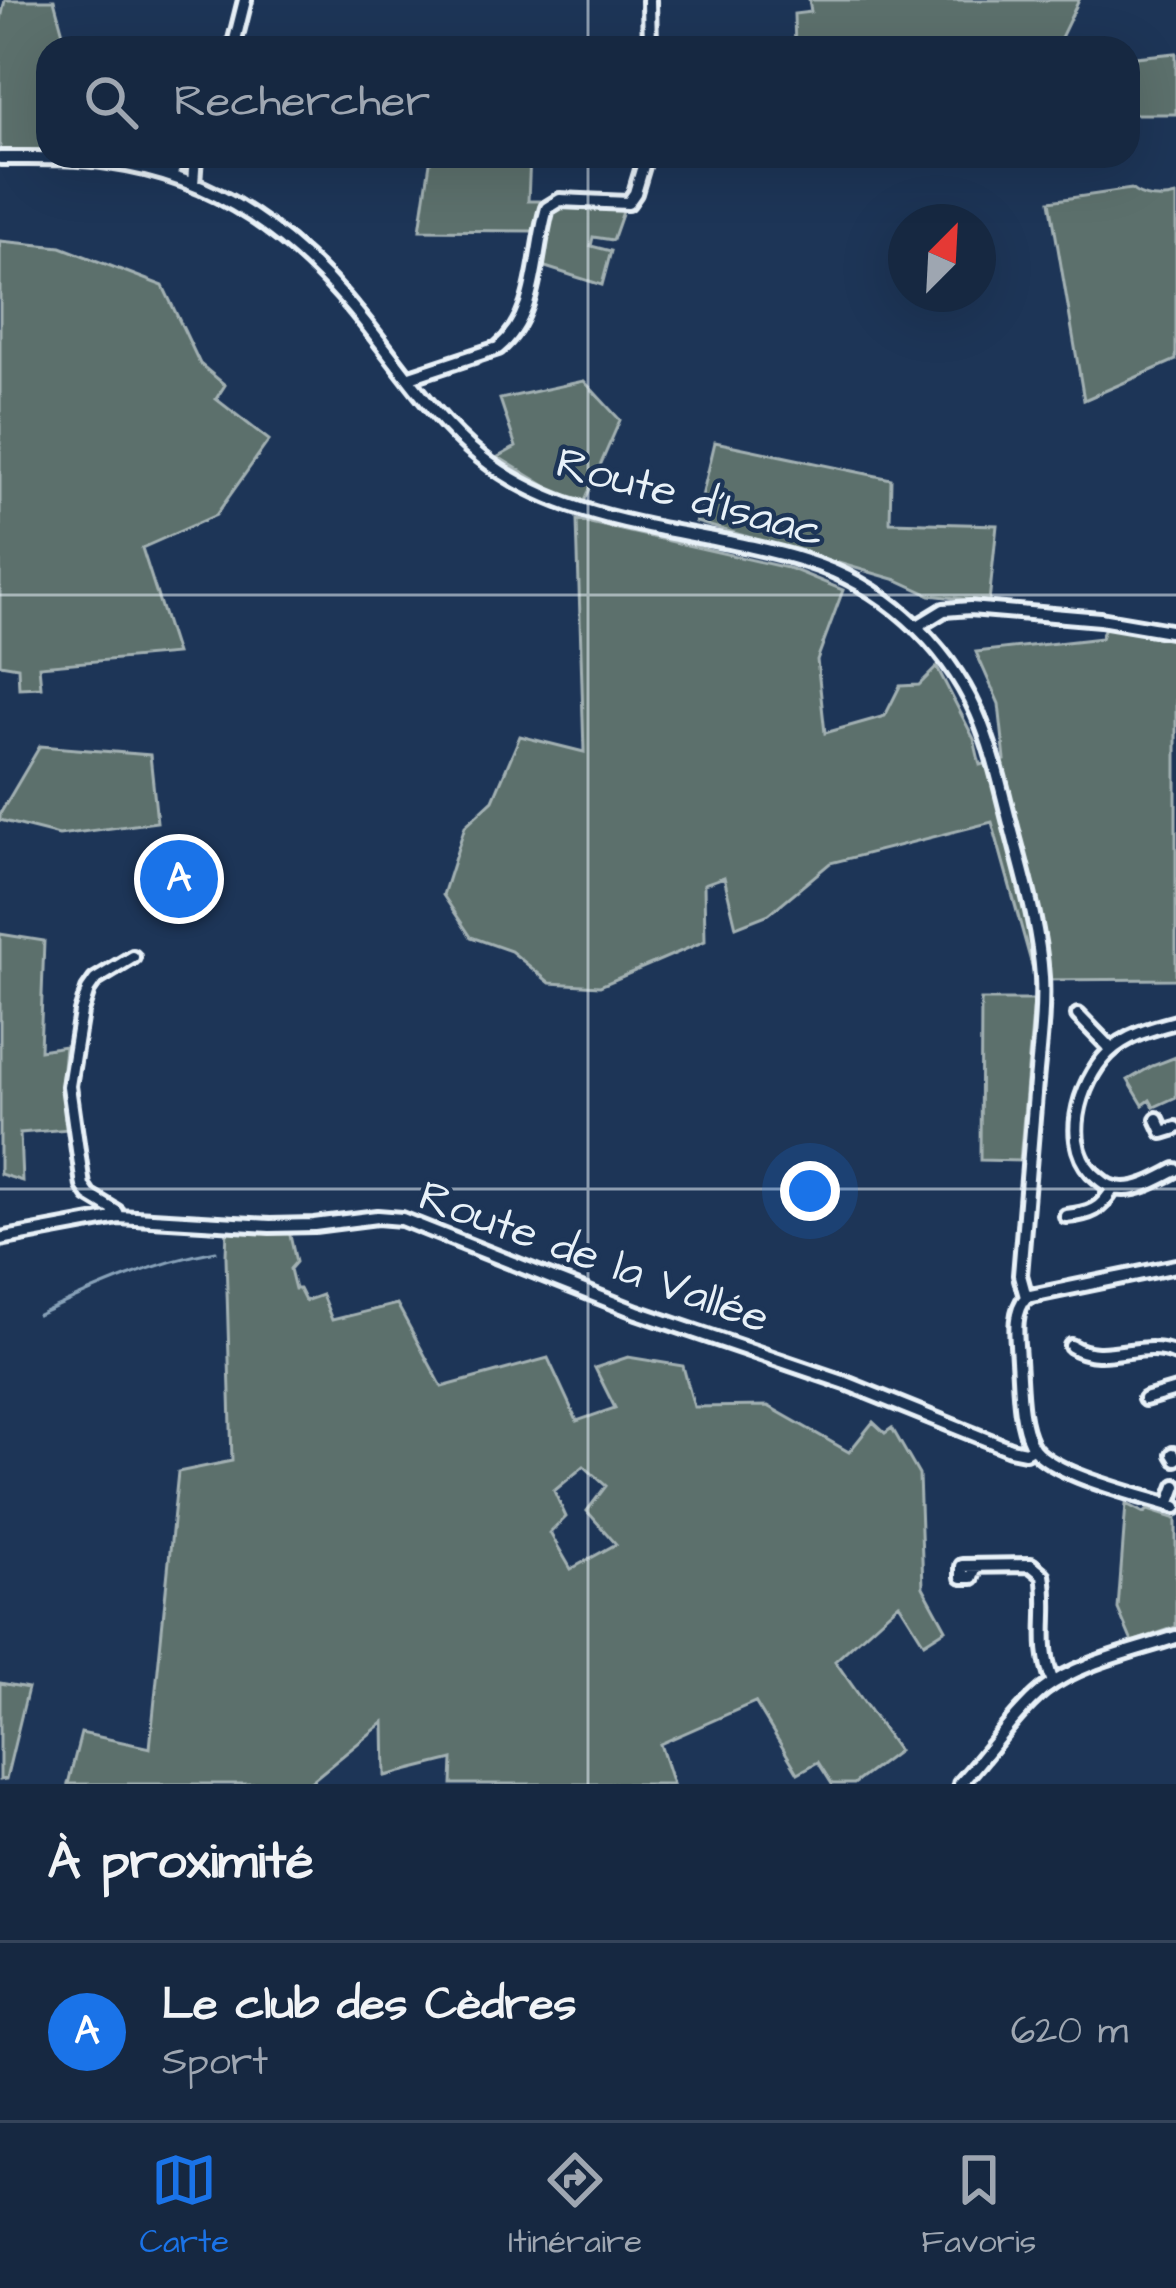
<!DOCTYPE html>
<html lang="fr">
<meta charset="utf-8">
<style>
body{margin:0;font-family:"Architects Daughter",sans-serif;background:#1f3048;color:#f1f3f6}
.compass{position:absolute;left:888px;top:204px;width:108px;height:108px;border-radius:50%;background:#162841;box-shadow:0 12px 48px #0002;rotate:24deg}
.you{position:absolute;left:810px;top:1191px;width:42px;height:42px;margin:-30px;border:9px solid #fff;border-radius:50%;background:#1a73e8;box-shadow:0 0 0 18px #1a73e833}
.badge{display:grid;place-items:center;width:78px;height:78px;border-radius:50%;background:#1a73e8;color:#fff;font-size:39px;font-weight:700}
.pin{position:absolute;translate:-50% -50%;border:6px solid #fff;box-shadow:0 3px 12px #0006}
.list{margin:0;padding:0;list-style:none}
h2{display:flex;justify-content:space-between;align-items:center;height:156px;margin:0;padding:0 48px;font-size:51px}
h2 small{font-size:39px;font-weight:400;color:#9ea6b1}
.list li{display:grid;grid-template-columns:78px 1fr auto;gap:36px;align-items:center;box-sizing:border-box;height:180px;padding:0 48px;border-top:3px solid #35445a}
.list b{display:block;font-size:45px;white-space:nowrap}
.list p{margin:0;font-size:39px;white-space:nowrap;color:#9ea6b1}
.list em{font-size:39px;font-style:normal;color:#9ea6b1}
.icon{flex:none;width:66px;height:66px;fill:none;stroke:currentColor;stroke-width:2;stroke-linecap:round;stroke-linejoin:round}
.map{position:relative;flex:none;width:1176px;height:1784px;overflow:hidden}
.search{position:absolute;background:#162841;box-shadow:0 12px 48px #0002;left:36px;right:36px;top:36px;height:132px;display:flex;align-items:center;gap:30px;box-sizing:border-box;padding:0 42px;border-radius:36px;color:#9ea6b1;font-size:45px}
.sheet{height:336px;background:#162841}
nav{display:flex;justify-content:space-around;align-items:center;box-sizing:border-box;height:168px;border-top:3px solid #35445a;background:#162841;font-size:33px;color:#9ea6b1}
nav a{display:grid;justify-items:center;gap:6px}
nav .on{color:#1a73e8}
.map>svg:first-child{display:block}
.green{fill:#5b706c;stroke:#a2b0b2;stroke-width:3;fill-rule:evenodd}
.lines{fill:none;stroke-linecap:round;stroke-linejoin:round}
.stream{stroke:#87a1b8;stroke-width:3}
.minor-casing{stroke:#e8f1f8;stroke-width:20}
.minor{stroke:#1d3557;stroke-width:10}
.grid{fill:none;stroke:#e8f1f8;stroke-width:3;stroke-opacity:0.55}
.labels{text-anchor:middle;stroke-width:9;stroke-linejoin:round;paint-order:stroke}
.street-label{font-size:45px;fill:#e8f1f8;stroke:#1d3557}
</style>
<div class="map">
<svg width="1176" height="1784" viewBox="0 0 1176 1784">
<rect width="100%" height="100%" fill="#1d3557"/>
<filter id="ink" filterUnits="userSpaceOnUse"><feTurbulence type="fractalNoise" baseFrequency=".00833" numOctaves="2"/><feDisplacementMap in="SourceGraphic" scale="24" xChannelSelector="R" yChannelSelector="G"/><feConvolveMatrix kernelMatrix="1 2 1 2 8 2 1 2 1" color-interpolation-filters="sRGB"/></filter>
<g filter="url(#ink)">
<!-- green -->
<path class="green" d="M5,0H54L67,48H48V153L0,151V24Z
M809,0H1079L1056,48H795L794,14L811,12Z
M1176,53V114H1128L1136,57Z
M431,156H530L528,201H543L536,231L420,230Z
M1131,189C1142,199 1162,200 1176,196V360L1084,400L1050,201Z
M558,203L625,206L613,240L593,237L591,246L611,251L602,285L539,265L551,208Z
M0,241L61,247L163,286L200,364L225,385L216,399L269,440L216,515L142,548L176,654L39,666L41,687L19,688L18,667L0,664Z
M584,381L620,420L585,500L557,493L498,457L516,447L500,399Z
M715,442L891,479L890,522L997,525L989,602L930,595L897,580L696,522Z
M577,520L792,569L843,590L817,660L825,733L885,716L900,686L919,685L937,667L974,739L980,765L1005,760L999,704L976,652L1101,638L1105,627L1176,638V979L1036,980L992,822L830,863L769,914L736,927L724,877L704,884L705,941L600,986L550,983L511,951L471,937L443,895L465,826L493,800L520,736L584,752Z
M40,746L150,755L157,822L59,835L0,820V814Z
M0,934L44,941L40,1050L65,1046L61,1088L65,1090L70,1129L20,1133L22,1181L0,1174Z
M981,1000H1034L1020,1161L980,1160Z
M1176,1057V1097L1154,1107L1150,1100L1143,1105L1128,1080L1152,1066Z
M227,1228L289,1231L296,1262L290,1269L295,1289H299L305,1301L322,1295L332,1320L397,1304L442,1387L548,1358L577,1421L615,1408L595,1368L628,1357L683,1366L694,1407L768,1406L849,1452L873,1422L885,1433L892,1428L919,1475L923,1587L946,1629L924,1643L899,1603L835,1661L898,1751L854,1784H832L818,1762L798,1773L755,1702L660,1744L673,1784H452L453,1759L385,1776L384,1722L308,1784H68L81,1733L150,1748L178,1472L232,1461L226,1256ZM584,1466L606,1486L587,1511L616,1544L571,1569L550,1533L566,1517L554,1491Z
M1126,1504L1144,1513L1148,1510L1176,1519V1627L1132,1642L1118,1609Z
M0,1683L28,1688L6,1779L0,1780Z"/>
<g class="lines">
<!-- stream -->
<path class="stream" d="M38,1315C96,1288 154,1262 216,1251"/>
<defs>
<path id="minor" d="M649,0L650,48
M233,48L245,0
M0,158C36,158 73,157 109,162C218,177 296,236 363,320C400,366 435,420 481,457C572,531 699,527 806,561C881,584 945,641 977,713C994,752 1002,794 1013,835C1025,881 1039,929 1042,977C1044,1016 1038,1055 1035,1094C1030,1154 1025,1215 1020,1275L1026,1297
M170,176L181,156
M193,184L195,156
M410,377L498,348C539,314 533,255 547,208L560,200L628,203L635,193L646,156
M916,627L944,610L970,608L1100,619L1176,632
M1078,1015L1111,1049
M1176,1022C1153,1028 1126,1035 1108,1053C1079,1082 1059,1148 1098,1178C1106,1185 1113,1189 1124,1189C1142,1189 1160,1178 1176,1170
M1157,1119L1163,1132L1176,1128
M1066,1216C1089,1214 1102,1209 1113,1188
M119,1217L117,1212L89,1195L83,1186L69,1086L81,1012L88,990L95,980L133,957
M0,1239L119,1217L270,1226L314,1225L377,1217L402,1219L637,1312L846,1383L1010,1449L1025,1452L1032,1448
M1026,1297C1012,1313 1017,1339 1018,1360C1020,1387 1019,1420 1031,1444C1045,1474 1143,1496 1176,1507
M1026,1297L1176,1266
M1071,1346C1104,1367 1142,1338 1176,1354
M1145,1399L1176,1390
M1173,1454L1176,1459
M1169,1505L1176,1486
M976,1566L972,1577H962V1566L1031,1565L1043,1575C1050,1613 1037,1644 1053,1682
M960,1784C987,1755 1014,1714 1043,1690C1077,1663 1134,1651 1176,1637"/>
</defs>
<!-- minor casing -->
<use href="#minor" class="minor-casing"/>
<!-- minor -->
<use href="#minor" class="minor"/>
</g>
</g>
<!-- grid -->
<path class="grid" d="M588,0V48M588,156V1784M0,595H1176M0,1189H1176"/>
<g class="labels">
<!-- street labels -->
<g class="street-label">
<text transform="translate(691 495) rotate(15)" y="16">Route d'Isaac</text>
<text transform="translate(595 1255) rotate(20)" y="16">Route de la Vallée</text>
</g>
</g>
</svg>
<svg class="compass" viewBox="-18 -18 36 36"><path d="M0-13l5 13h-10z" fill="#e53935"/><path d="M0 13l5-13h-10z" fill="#9ea6b1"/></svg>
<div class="you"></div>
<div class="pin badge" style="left:179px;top:879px">A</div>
<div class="search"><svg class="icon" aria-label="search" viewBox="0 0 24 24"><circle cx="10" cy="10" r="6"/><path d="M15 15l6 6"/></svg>Rechercher</div>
</div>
<section class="sheet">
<h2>À proximité<small></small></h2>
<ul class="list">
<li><span class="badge">A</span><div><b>Le club des Cèdres</b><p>Sport</p></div><em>620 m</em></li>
</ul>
</section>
<nav>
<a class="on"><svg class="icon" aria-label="map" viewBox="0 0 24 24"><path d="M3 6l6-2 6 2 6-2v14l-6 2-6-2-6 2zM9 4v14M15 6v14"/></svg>Carte</a>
<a><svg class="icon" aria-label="directions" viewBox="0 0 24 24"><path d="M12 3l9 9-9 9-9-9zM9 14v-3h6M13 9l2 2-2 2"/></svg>Itinéraire</a>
<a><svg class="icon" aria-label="saved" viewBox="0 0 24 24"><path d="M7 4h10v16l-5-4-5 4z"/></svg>Favoris</a>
</nav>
